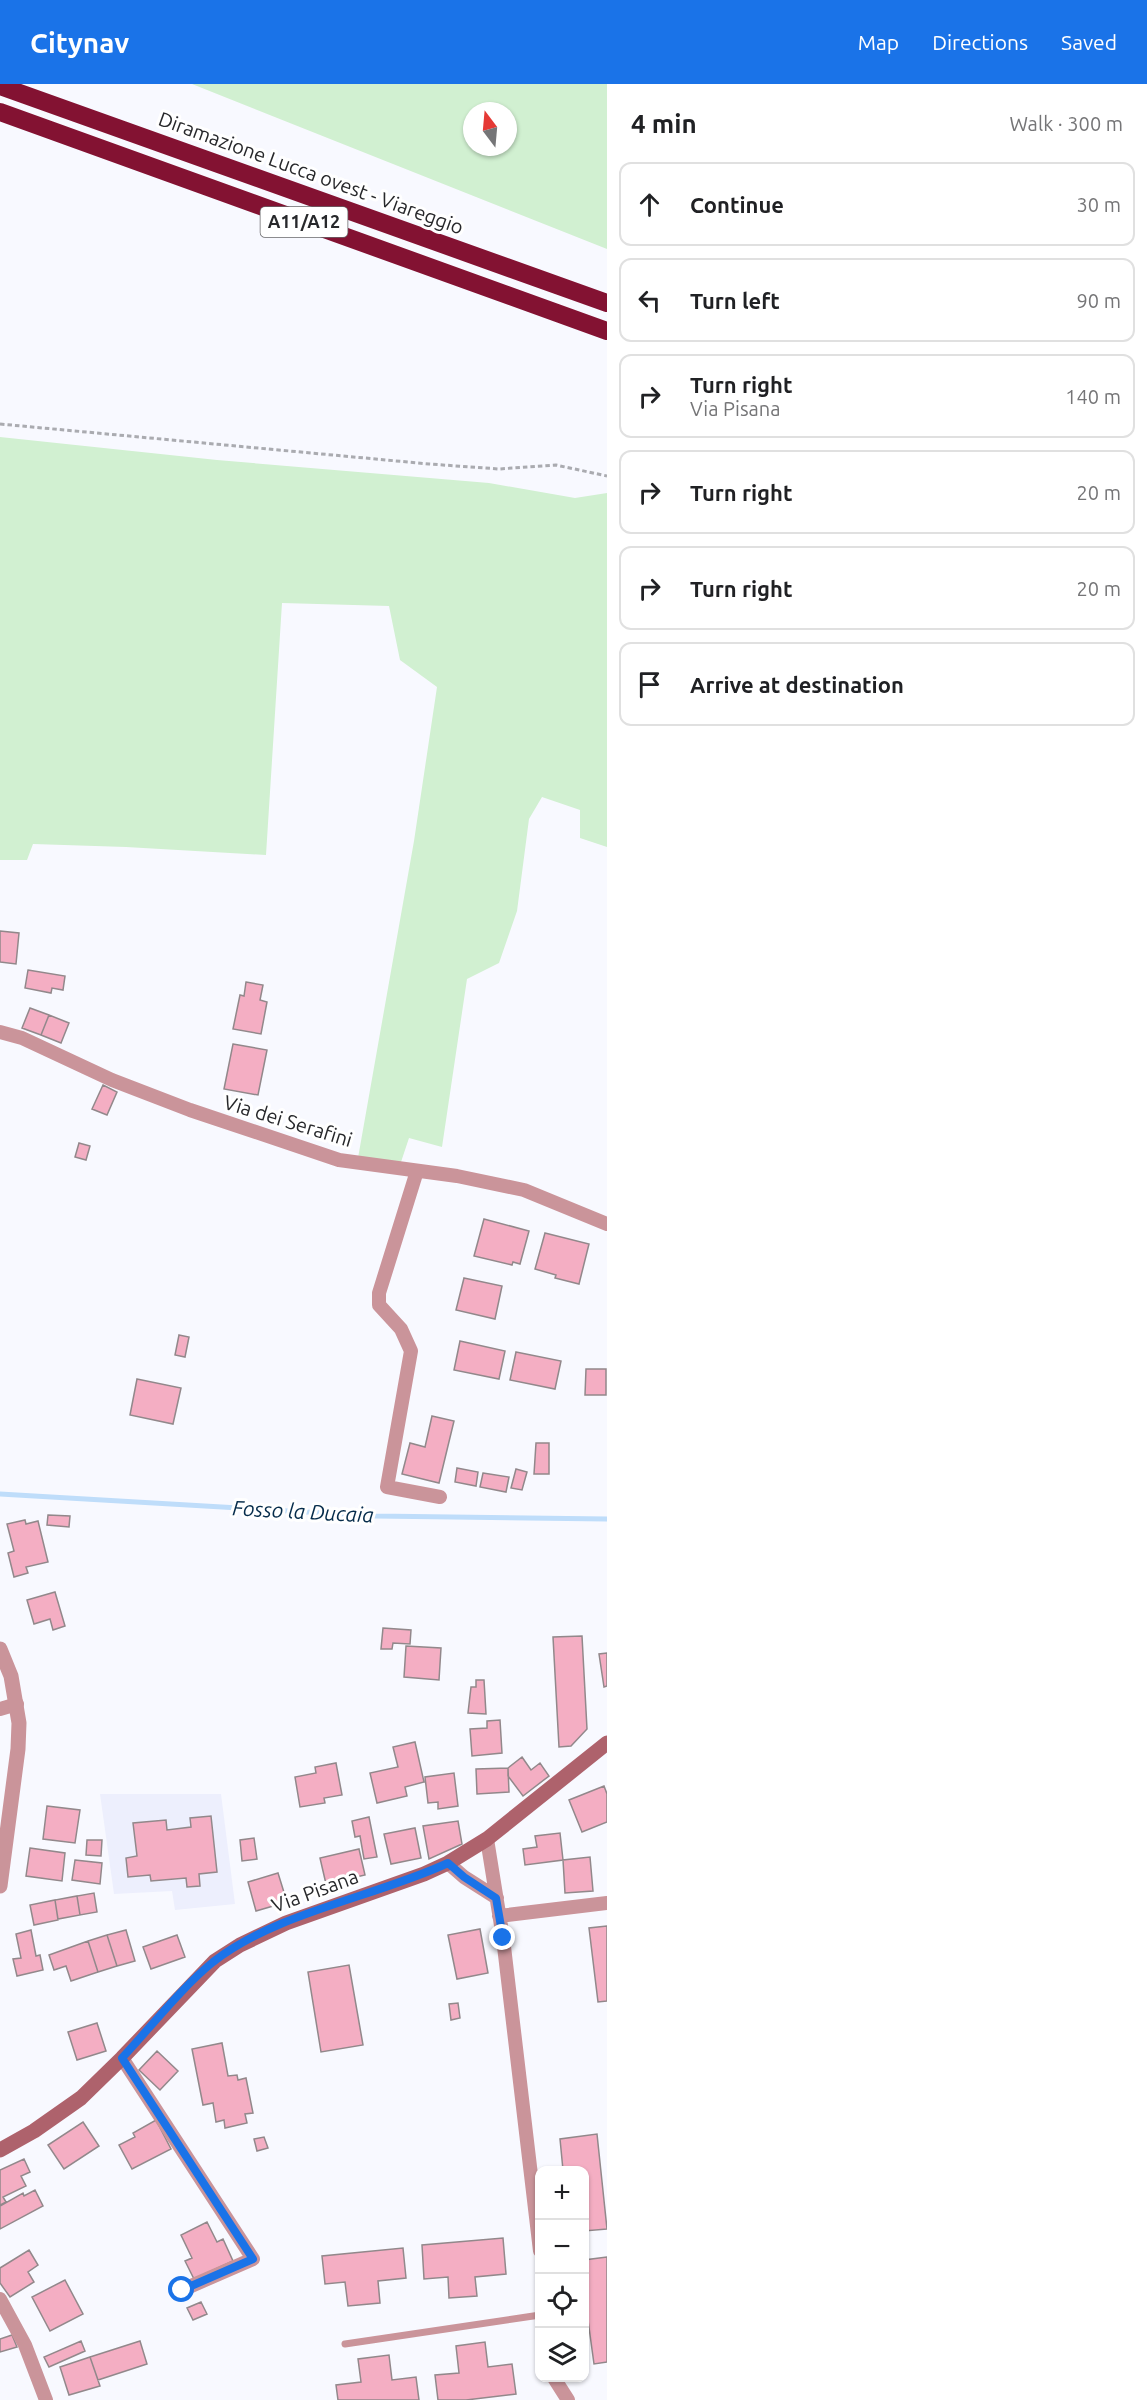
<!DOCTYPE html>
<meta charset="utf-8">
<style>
body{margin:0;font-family:Ubuntu,sans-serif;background:#f2f2f2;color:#202124}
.controls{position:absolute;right:18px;bottom:18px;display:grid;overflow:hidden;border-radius:12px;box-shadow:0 2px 4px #0004}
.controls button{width:54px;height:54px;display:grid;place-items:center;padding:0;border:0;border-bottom:2px solid #e0e0e0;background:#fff;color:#202124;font:30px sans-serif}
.compass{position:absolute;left:463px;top:18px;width:54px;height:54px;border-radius:50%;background:#fff;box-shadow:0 2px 4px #0004;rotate:344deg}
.stop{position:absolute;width:18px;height:18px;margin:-14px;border:4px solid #1a73e8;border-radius:50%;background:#fff}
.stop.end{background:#1a73e8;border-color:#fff;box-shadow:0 2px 6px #0008}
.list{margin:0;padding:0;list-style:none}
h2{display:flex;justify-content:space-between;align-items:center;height:78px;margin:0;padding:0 24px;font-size:26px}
h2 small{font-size:20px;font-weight:400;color:#757577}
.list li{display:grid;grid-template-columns:39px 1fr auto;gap:18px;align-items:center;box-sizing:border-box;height:84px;margin:0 12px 12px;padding:0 12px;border:2px solid #e0e0e0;border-radius:12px}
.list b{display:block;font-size:22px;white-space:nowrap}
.list p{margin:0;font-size:20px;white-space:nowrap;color:#757577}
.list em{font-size:20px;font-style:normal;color:#757577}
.icon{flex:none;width:33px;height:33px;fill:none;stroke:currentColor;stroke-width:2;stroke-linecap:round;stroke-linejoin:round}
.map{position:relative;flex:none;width:607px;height:2316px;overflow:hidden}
header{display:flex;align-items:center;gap:36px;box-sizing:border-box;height:84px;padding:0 30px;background:#1a73e8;color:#fff}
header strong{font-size:28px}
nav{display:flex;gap:33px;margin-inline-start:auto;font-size:21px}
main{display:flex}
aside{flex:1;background:#fff}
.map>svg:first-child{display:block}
.built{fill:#edeffd}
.green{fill:#d1f0d1;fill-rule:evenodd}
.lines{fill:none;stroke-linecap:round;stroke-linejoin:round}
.stream{stroke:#bfddfa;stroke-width:5}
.building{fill:#f4aec3;stroke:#92888b;stroke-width:1.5}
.path{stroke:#aaabb0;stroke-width:3;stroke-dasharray:4.5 3;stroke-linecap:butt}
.service{stroke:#ca949a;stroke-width:7}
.minor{stroke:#ca949a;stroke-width:14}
.tertiary{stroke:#ca949a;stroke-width:15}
.secondary{stroke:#ae626c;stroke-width:15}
.motorway{stroke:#831232;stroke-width:18}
.route{stroke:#1a73e8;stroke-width:8}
.labels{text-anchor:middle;stroke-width:6;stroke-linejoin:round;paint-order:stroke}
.shield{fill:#fff;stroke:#68686b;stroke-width:1.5}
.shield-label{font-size:18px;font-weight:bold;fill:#27282b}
.street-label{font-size:20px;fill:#27282b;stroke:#fff}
.water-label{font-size:21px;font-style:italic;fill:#062c4b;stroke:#fff}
</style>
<header>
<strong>Citynav</strong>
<nav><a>Map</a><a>Directions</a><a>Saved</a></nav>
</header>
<main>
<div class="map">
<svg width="607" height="2316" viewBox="0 0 607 2316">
<rect width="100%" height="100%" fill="#f8f9ff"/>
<!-- built -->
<path class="built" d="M100,1710H221L235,1820L175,1826L172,1807L114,1810Z"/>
<!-- green -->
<path class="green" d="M192,0H607V165ZM472,27H508V63H472Z
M0,353L217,376L489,399L575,414L607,409V763L580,754V726L542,713L529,735L517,827L499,879L467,895L442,1063L409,1054L400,1081L358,1074L414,757L437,603L400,576L389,522L282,519L266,771L126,763L33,760L27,776H0Z"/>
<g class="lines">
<!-- stream -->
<path class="stream" d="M0,1410L375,1432L607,1435"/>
</g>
<!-- building -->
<path class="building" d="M0,847L19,849L16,880L0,878Z
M28,886L65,892L63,906L52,904L51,909L25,904Z
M246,898L263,901L260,916L267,918L261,950L233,945L240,911L244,912Z
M30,924L49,931L41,951L22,944Z
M49,931L69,939L61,959L41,951Z
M233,960L267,966L258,1011L224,1005Z
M103,1001L117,1008L107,1031L92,1025Z
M79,1059L90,1062L86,1076L75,1073Z
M484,1135L529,1147L520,1180L513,1178L512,1181L474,1172Z
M545,1149L589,1160L579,1200L555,1194L556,1191L535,1185Z
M464,1194L502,1202L495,1235L456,1226Z
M179,1251L189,1253L185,1273L175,1271Z
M460,1257L505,1267L499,1295L454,1286Z
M516,1268L561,1277L555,1305L510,1296Z
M586,1285H606V1311H585Z
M137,1295L181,1304L173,1340L130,1331Z
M432,1332L454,1337L439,1399L402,1390L410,1359L425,1363Z
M536,1359H549V1390H534Z
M457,1384L478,1388L476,1402L455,1398Z
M516,1385L527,1388L522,1406L511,1404Z
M483,1389L509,1393L506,1408L480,1403Z
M48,1431L70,1432L69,1443L47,1441Z
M25,1436L26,1440L38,1437L48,1478L26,1483L28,1489L14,1493L8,1469L14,1467L7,1440Z
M55,1508L65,1542L53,1546L50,1535L34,1540L27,1516Z
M383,1544L411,1546L410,1560L393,1559L392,1565H381Z
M582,1552L587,1645L571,1662L559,1663L553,1553Z
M406,1562L441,1564L439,1596L404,1593Z
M607,1569V1602L604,1603L599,1570Z
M476,1596H484L486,1630L468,1629L471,1603H476Z
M500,1636L502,1669L472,1672L470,1645L487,1644V1637Z
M415,1658L424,1698L405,1703L407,1712L377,1719L370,1689L398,1683L393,1663Z
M522,1673L531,1686L540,1679L549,1692L523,1712L508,1692V1684Z
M336,1679L342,1711L324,1714L325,1719L300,1723L295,1693L316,1689L315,1683Z
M508,1684L509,1708L477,1710L476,1685Z
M454,1689L458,1722L438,1725V1718L428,1719L425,1693Z
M604,1702L607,1710V1738L582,1748L569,1716Z
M47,1722L80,1726L75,1759L43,1755Z
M211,1732L217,1788L199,1790L200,1802L187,1803L186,1794L151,1797L150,1791L128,1793L126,1774L137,1772L133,1739L166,1736L167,1746L191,1743L190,1734Z
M369,1733L377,1773L364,1775L360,1752L355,1753L352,1737Z
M458,1737L462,1760L429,1775L423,1742Z
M415,1744L421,1774L391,1780L384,1750Z
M560,1749L563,1776L525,1781L523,1765L537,1763L535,1752Z
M254,1754L257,1775L242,1777L240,1756Z
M87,1756H102L101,1772L86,1771Z
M30,1764L65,1769L62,1797L26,1792Z
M359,1765L365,1791L326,1800L320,1774Z
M590,1773L593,1807L565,1809L563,1776Z
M75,1776L102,1779L100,1800L72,1796Z
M278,1789L287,1818L256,1827L248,1798Z
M94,1809L97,1828L80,1831L77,1812Z
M77,1812L80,1831L58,1835L55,1816Z
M55,1816L58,1836L34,1841L30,1821Z
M607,1842V1917L598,1918L589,1844Z
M480,1845L488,1889L457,1895L448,1851Z
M31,1846L36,1872L40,1871L43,1886L17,1892L13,1875L21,1874L16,1850Z
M126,1846L135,1877L117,1882L107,1851Z
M107,1851L117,1882L98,1888L88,1857Z
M177,1851L185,1873L151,1885L143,1863Z
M88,1857L98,1888L71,1897L66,1882L54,1886L49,1871Z
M349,1881L363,1961L321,1968L308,1888Z
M458,1919L460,1934L451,1936L449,1920Z
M97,1939L106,1967L77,1976L68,1948Z
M222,1959L228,1992L237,1991L238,1996L246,1994L253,2029L245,2030L247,2039L225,2044L224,2036L216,2038L213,2019L203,2021L192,1965Z
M157,1967L178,1987L160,2006L139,1986Z
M156,2036L171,2065L132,2085L119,2061L135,2053L133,2049Z
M83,2038L99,2062L64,2085L48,2061Z
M597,2050L607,2145L584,2147V2086H563L560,2055Z
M264,2053L268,2064L257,2067L254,2055Z
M24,2075L30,2088L21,2092L26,2102L3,2113L6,2118L0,2121V2086Z
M35,2106L43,2122L0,2145V2122L23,2109L24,2112Z
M207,2138L217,2158L223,2155L233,2177L194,2195L185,2177L192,2174L181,2151Z
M503,2154L506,2190L475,2193L477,2212L449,2214L448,2193L424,2195L422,2161Z
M403,2164L406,2194L378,2197L380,2219L348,2222L345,2198L325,2200L322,2172Z
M29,2166L38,2181L28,2188L34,2198L10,2213L0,2199V2184Z
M607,2173V2278L594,2280L584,2207V2176Z
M65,2196L83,2230L50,2247L32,2213Z
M201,2218L207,2230L193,2236L187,2224Z
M12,2251L17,2263L0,2268V2255Z
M81,2257L85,2267L49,2283L44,2273Z
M140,2257L147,2280L98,2296L90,2273Z
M485,2258L488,2283L512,2280L516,2310L466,2316H438L435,2291L459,2289L456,2262Z
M389,2271L392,2296L416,2293L419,2316H338L336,2301L361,2298L358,2275Z
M90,2273L100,2302L69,2311L60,2283Z"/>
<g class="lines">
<!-- path -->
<path class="path" d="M0,340L429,380L499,385L556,381L607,392"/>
<!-- service -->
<path class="service" d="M345,2260L540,2231"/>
<!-- minor -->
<path class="minor" d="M0,948L22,954L112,996L190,1026L339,1076L457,1092L524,1106L607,1140
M417,1087L379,1209V1221L401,1245L411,1267L387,1403L440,1413
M0,1625L17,1620
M487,1755L503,1854L540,2167
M448,1779L464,1793L497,1814
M499,1832L607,1819
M122,1974L253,2175L182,2206
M0,2215L25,2261L46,2316
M554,2294L568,2316"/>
<!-- tertiary -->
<path class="tertiary" d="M0,1565L11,1592L19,1639L18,1665L0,1802"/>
<!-- secondary -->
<path class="secondary" d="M0,2066L34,2047L81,2014L122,1974L215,1877L240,1861L286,1839L424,1790L448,1779L487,1755L607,1659"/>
<!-- motorway -->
<path class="motorway" d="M0,2L607,219
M0,28L607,247"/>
</g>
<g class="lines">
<!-- route -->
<path class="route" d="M182,2206L253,2175L122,1974C151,1943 180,1905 213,1878C277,1828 375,1813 448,1779L464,1793L496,1814L503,1854"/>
</g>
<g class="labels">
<!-- shield labels -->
<rect class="shield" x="260.5" y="123" width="87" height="30" rx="4.5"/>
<g class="shield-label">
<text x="304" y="144">A11/A12</text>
</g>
<!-- street labels -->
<g class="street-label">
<text transform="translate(311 89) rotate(20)" y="7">Diramazione Lucca ovest - Viareggio</text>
<text transform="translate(288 1037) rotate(17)" y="7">Via dei Serafini</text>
<text transform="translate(315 1807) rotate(-20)" y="7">Via Pisana</text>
</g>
<!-- water labels -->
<g class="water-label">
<text transform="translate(303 1428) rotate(3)" y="7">Fosso la Ducaia</text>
</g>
</g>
</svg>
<div class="controls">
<button>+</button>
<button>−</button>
<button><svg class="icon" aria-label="locate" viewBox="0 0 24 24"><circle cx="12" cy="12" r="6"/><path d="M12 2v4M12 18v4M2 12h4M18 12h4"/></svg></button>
<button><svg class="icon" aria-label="layers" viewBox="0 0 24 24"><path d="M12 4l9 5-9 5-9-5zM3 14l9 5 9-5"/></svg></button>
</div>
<svg class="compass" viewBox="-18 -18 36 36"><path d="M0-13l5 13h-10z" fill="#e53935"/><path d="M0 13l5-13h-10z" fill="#757577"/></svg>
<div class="stop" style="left:182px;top:2206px"></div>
<div class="stop end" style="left:503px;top:1854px"></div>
</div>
<aside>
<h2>4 min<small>Walk · 300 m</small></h2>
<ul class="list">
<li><svg class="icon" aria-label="ahead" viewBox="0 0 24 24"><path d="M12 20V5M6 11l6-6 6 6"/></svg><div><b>Continue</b></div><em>30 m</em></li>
<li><svg class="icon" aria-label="left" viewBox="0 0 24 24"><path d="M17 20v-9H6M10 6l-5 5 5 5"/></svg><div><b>Turn left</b></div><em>90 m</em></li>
<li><svg class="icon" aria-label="right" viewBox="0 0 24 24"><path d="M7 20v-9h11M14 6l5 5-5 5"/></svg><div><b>Turn right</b><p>Via Pisana</p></div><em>140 m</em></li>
<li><svg class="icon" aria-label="right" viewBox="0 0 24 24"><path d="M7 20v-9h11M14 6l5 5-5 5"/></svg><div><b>Turn right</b></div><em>20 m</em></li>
<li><svg class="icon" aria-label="right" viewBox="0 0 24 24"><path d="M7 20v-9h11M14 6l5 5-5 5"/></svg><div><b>Turn right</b></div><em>20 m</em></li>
<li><svg class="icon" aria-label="arrive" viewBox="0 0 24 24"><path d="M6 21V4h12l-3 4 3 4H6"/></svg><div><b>Arrive at destination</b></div></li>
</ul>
</aside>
</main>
